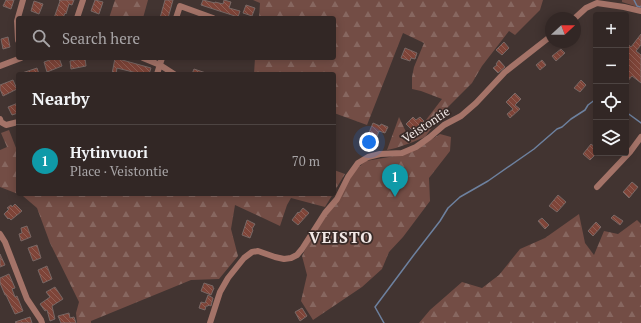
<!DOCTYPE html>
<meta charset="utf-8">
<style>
body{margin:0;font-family:"PT Serif",serif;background:#3d3332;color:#f1f3f6}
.controls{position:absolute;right:12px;top:12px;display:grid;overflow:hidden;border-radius:4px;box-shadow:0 2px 10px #0003}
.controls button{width:36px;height:36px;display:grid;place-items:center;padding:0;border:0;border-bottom:1px solid #4d4442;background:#322725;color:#f1f3f6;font:20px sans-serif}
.compass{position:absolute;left:545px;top:12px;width:36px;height:36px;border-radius:50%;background:#322725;box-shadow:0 2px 10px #0003;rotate:69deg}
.you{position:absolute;left:369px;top:142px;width:14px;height:14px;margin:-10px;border:3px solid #fff;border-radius:50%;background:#1a73e8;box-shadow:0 0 0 6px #1a73e833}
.badge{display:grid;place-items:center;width:26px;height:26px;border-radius:50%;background:#89bafc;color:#fff;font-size:13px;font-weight:700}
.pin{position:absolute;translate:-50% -33px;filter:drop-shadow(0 1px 2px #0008)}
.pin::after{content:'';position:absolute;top:21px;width:14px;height:12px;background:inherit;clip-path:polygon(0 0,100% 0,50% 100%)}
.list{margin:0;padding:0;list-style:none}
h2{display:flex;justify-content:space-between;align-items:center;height:52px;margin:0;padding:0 16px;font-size:17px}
h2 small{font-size:13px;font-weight:400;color:#a8a5a7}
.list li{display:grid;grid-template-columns:26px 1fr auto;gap:12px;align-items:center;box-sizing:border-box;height:72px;padding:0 16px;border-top:1px solid #4d4442}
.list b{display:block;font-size:15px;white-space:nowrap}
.list p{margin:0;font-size:13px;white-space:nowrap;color:#a8a5a7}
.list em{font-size:13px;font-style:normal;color:#a8a5a7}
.icon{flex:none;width:22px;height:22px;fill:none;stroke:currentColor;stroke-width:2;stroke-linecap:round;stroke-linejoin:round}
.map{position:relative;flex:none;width:641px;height:323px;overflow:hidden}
.search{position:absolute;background:#322725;box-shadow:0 2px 10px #0003;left:16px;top:16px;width:320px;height:44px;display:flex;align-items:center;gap:10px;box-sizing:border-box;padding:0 14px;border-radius:4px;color:#a8a5a7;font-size:15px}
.panel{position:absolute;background:#322725;box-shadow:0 2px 10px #0003;left:16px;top:72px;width:320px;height:124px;border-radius:4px}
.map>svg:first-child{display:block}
.forest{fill:url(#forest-firs)}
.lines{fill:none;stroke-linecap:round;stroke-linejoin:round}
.stream{stroke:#6d819f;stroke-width:1.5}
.building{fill:url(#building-back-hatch);stroke:#786764}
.minor{stroke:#a47368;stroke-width:6}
.labels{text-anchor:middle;stroke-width:3.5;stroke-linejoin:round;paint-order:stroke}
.street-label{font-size:12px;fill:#f2e8e6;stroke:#382a27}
.district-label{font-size:16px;font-weight:bold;letter-spacing:1px;fill:#f2e8e6;stroke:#382a27}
</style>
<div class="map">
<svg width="641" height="323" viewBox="0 0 641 323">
<defs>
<pattern id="forest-firs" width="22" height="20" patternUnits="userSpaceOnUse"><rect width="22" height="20" fill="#734d45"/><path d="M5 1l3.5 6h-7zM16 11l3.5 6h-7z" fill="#876760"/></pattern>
<pattern id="building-back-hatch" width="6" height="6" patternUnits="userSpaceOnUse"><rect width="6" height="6" fill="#7e4438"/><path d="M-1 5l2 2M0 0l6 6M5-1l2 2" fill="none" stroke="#915f55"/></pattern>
</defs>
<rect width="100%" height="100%" fill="#423431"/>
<!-- forest -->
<path class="forest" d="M115,0H148L143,18H109Z
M253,0H543L540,10L515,35L509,31L482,66L472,83L446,109L425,137L413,142L396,148L387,150L399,117L406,132L416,133L442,99L421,91L412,89V77L414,67L424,43L403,33L367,125L334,113V74H254L255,58H334V18H259L260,3Z
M622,0H641V8L622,2Z
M9,130L18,153V194L0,187V150L7,147L1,133Z
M440,134L451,137L450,151L429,178L430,201L403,237L389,252L382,269L362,287L313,320L301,301L307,275L302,256L312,236L354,171L366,161L395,156L415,150Z
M334,170L345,174L334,192Z
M18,194H333L325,207L291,198L287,205L280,226L235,205L231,229L238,256L219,279L191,280L91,321V323H77L76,313L79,302L50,243L37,208L23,196Z
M579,214L585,243L594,255L604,231L618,234L637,220L641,224V323H419L430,310L462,282L482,288L499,275L520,249L545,238Z"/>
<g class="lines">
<!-- stream -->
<path class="stream" d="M634,0L637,6L640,7
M626,112L641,123
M384,323L375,307L413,256L440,221L448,208L460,197L488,181L534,149L557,129L562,127L571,119L585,110L588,105L596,99"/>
</g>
<!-- building -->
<path class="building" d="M6,0H14L11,9L3,6Z
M59,0H74L72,5L69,4L66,14L65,13L63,18H54L60,1Z
M95,0L103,2L99,14L91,11Z
M165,0H173L168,18H160Z
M203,0L215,3V2L223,4L224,0L231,2L229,8L240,11L238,17L201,5Z
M34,1L43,4L39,14L31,11Z
M246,5L255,8L252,16L243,13Z
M641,34V45L636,51L641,55V83L632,76L626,83V43L631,47Z
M8,37L10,47L3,49L1,39Z
M504,42L509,48L502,55L496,50Z
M405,48L417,53L415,59L411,58L410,61L401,58Z
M561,49L565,53L556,61L552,56Z
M55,58H59L62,66L47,72L44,62Z
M85,58L86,66L71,69L70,61Z
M115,58L151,68L149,74H141L117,68L116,74H112Z
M499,60L505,67L498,73L493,68L497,65L496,64Z
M542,60L546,65L540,70L536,65Z
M37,68L39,74H22V73Z
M194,69L206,73V74H192Z
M13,80L17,89L3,96L0,89V85Z
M581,80L586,85L580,92L574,88Z
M515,93L521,99L515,105L520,109L510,118L507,114L513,109L506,102Z
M18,103V113L12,115L8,107Z
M413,117L416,120L420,117L424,121L413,131L406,124Z
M373,123L380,126L381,124L388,127L385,133L379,131L376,139L368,135Z
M591,144L596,148V154L590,160L583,154Z
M632,182L638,187L629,198L623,192Z
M558,195L566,202L557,212L549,206Z
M15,204L22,211L11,220L9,218L8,219L4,214L9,209L7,208L11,205L12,207Z
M303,208L309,213L298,225L292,220L298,212L299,213Z
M614,215L623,221L620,225L611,218Z
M542,218L549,225L545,229L538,221Z
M247,220L255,224L252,229L253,230L250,238L242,235Z
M596,222L601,227L593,236L588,231Z
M27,226L31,237L21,241L19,234L22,233L21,228Z
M37,245L41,258L33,261L28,248Z
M0,254L5,265L0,267Z
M47,266L52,279L43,283L38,270Z
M9,274L15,288L12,289L15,297L17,296L23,311L15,314L6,295H5L0,283V278Z
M204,283L213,286V288H214L211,295L201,291Z
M55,287L63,299L52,306L55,319L50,321L47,310L45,311L40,304L50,297L46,292Z
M208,295L213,298L211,306L209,305L208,306H206L205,310L199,308L201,302L205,303Z
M302,308L307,316L300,321L295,312Z
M69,313L70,318L74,317L76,323H61L58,316Z
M30,317L32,323H16L15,322Z"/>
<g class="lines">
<!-- minor -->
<path class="minor" d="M77,18L83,0
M176,18L180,6L213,18
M575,18L586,8L597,3L624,7L641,11
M18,40L17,21L23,0
M143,58L160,65L174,74
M0,66L21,58
M157,74L162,58
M0,119L1,122L6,125L18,122
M597,187L630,152L641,137
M0,234L5,242L27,299L41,320L42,323
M210,323L220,292L228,278L244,258L252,252L258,251L275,257L284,259L291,258L297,255L302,249L325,213L337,199L348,177L358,163L368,157L380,154L402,153L416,147L430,137L444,125L461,116L476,103L505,72L551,36"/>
</g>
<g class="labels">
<!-- street labels -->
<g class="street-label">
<text transform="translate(426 125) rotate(-33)" y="4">Veistontie</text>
</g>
<!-- district labels -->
<g class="district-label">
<text x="341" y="243">VEISTO</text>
</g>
</g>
</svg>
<div class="controls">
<button>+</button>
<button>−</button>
<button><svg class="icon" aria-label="locate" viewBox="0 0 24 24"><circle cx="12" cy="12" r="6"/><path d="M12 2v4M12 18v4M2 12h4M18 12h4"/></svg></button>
<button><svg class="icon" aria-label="layers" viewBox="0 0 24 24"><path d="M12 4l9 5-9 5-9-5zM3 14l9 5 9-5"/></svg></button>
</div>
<svg class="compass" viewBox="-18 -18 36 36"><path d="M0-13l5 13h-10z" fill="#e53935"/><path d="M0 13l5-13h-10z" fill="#a8a5a7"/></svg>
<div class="you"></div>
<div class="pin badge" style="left:395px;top:197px;background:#0f9aa8">1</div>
<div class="search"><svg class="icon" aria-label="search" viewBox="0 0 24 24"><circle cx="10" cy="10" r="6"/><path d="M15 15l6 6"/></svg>Search here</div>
<section class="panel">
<h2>Nearby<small></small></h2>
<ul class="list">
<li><span class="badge" style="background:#0f9aa8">1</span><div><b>Hytinvuori</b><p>Place · Veistontie</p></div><em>70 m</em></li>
</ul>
</section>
</div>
